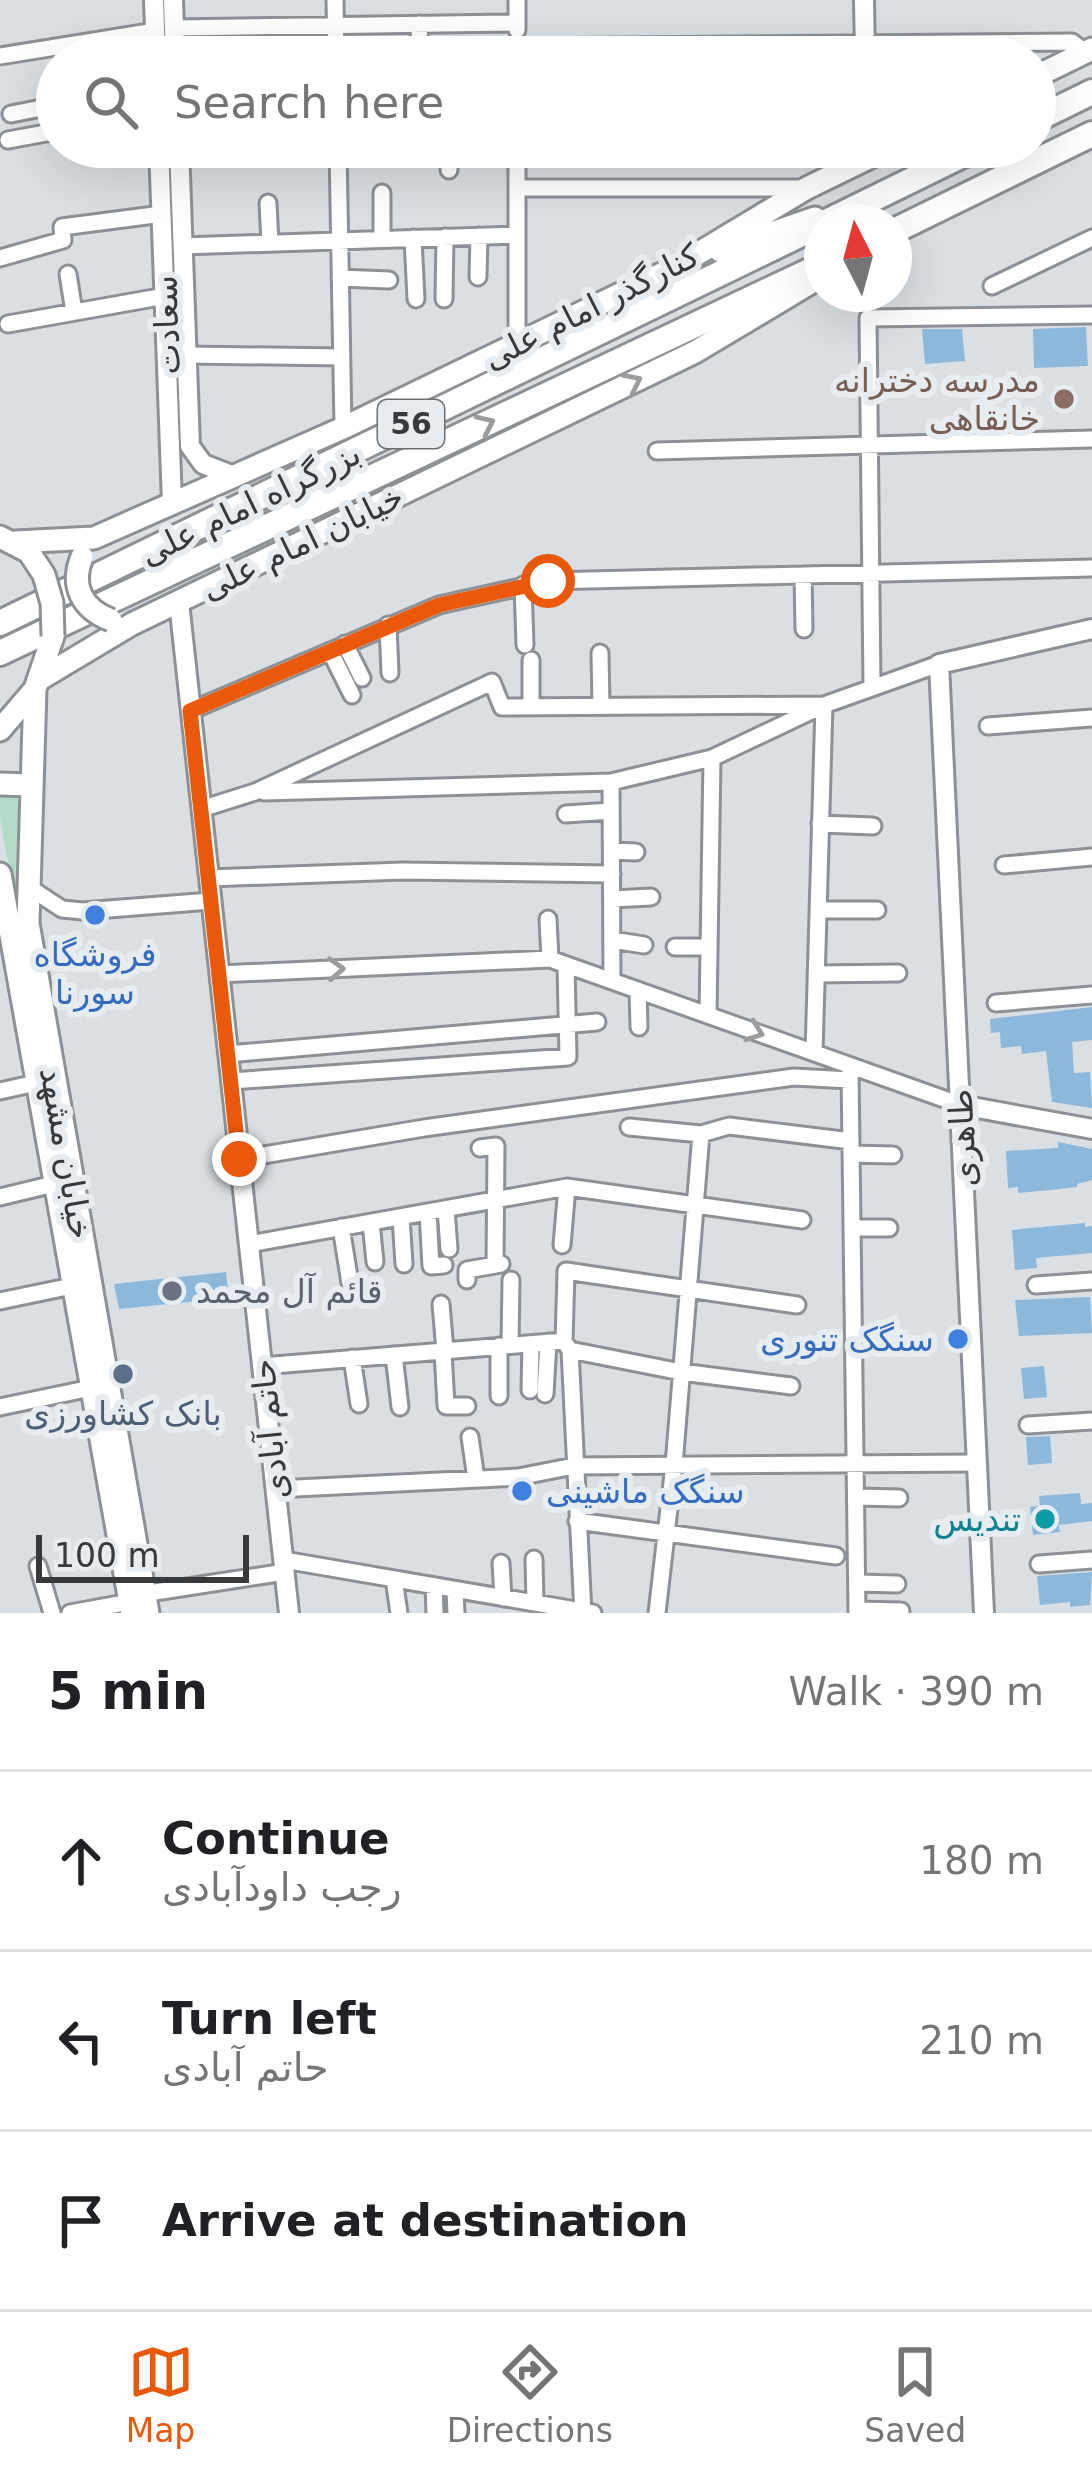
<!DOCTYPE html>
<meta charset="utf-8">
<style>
body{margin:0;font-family:"DejaVu Sans",Cairo,sans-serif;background:#f6f6f6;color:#202124}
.compass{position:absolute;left:804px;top:204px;width:108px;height:108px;border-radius:50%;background:#fff;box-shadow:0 12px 48px #0002;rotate:354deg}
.scale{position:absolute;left:36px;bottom:30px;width:213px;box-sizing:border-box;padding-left:12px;border:6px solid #37393b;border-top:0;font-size:33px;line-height:42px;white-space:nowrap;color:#37393b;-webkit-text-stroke:9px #e7ecf1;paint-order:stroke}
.stop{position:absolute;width:36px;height:36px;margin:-27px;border:9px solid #ea580c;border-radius:50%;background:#fff}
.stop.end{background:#ea580c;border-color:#fff;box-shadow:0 3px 12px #0008}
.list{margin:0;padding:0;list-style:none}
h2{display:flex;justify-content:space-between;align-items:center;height:156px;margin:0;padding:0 48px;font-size:51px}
h2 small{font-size:39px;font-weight:400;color:#757577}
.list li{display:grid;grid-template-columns:78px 1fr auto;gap:36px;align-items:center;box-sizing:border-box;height:180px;padding:0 48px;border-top:3px solid #e0e0e0}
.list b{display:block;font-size:45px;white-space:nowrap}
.list p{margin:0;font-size:39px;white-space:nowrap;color:#757577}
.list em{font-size:39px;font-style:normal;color:#757577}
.icon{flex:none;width:66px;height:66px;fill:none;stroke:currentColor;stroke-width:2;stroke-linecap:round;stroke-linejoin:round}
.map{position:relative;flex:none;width:1092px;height:1613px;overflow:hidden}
.search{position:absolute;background:#fff;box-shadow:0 12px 48px #0002;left:36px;right:36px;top:36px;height:132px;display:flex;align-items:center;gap:30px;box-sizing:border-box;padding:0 42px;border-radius:66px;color:#757577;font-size:45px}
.sheet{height:696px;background:#fff}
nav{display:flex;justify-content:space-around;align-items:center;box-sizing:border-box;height:168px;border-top:3px solid #e0e0e0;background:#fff;font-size:33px;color:#757577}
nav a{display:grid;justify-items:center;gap:6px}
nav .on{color:#ea580c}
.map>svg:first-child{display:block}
.green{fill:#b2dcc8}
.building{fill:#8cb8db}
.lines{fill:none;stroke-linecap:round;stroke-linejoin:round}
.minor-casing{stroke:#8d9195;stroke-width:21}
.tertiary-casing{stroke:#8d9195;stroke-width:24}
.secondary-casing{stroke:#8d9195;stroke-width:27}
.trunk-casing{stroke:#8d9195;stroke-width:30}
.minor{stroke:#fff;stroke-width:15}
.tertiary{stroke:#fff;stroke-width:18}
.secondary{stroke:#fff;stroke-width:21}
.trunk{stroke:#fff;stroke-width:24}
.secondary-bridge-casing{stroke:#8d9195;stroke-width:27;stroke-linecap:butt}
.secondary-bridge{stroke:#fff;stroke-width:21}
.oneway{stroke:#9b9c9d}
.route{stroke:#ea580c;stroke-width:15}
.education-dot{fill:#8d6e63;stroke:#e7ecf1;stroke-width:4.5}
.shop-dot{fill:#3f7fe0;stroke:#e7ecf1;stroke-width:4.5}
.worship-dot{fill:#6b7280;stroke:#e7ecf1;stroke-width:4.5}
.service-dot{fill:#5c6f8a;stroke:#e7ecf1;stroke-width:4.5}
.culture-dot{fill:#0f9aa8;stroke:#e7ecf1;stroke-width:4.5}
.labels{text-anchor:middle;stroke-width:12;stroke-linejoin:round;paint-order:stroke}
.shield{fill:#e7ecf1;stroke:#6c6f72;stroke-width:3}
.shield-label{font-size:30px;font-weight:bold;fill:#37393b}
.street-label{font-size:33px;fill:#37393b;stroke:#e7ecf1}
.education-label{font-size:33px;fill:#785e54;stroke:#e7ecf1;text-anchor:end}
.shop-label{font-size:33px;fill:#366cbe;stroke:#e7ecf1}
.worship-label{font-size:33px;fill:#5b616d;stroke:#e7ecf1;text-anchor:start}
.service-label{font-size:33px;fill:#4e5e75;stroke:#e7ecf1}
.culture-label{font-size:33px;fill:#0d838f;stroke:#e7ecf1;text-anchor:end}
</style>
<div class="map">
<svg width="1092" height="1613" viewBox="0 0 1092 1613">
<rect width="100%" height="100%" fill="#dadfe3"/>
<!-- green -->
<path class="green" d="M0,792H16L18,797V916L0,819Z"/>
<!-- building -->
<path class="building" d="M1086,327L1088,366L1034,368L1033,329Z
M922,329H962L965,361L925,364Z
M1092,1007V1040L1072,1042L1074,1073L1090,1072L1092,1108L1052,1102L1046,1051L1022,1054L1021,1046L1001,1048L1000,1032L991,1033L990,1019Z
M1058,1142L1092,1149V1180L1077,1184V1187L1051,1190L1018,1193V1187L1008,1188L1006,1151L1058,1148Z
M1085,1223V1227L1092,1226V1253L1036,1258L1037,1268L1015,1270L1012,1230Z
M226,1272L229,1298L119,1309L114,1284Z
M1090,1297L1092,1333L1019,1336L1015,1300Z
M1044,1366L1047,1397L1024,1399L1021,1368Z
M1050,1436L1052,1463L1028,1465L1026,1437Z
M1080,1493L1081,1504L1092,1503V1521L1059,1525L1060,1532L1033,1535L1030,1507L1040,1506L1039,1496Z
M1092,1572L1090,1605L1070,1607V1602L1040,1605L1037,1576Z"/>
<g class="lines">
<defs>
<path id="minor" d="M335,0L336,57
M517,0V30
M419,24L420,56
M174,28L517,23
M517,47L1072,42L1085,52
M0,56L155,31
M11,114L57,105
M8,140L57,131
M338,147L343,428
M381,147V155
M449,147V170
M517,147V344
M517,188H802
M382,193V239
M268,203L270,243
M413,238L416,299
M182,246L517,235
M0,258L63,240L62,227L162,214
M68,274L74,312
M478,277L479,236
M340,278L389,280
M992,286L1092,238
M444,299L445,237
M8,324L165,296
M186,355L342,357
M657,451L1092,439
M803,575L804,629
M523,585L525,645
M388,625L390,673
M345,644L362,678
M330,651L352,695
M600,653L601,706
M531,660V707
M872,687L868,318L1092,315
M190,711L439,605L548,581L1092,568
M988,726L1092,718
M611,782L612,981
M264,792L611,782L712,758L824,705L939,664
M201,809L255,792L492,682L502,707L824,705L814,1053
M566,814L611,811
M820,824L873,826
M612,851L636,852
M1004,865L1092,857
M209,878L403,871L612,874
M27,886L62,909L83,911L211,901
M612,899L651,897
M818,910H877
M548,919L550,959
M612,940L644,945
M675,947H709
M219,974L550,959L961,1105
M816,974L898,973
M638,990L639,1027
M996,1003L1092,995
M708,1015L712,758
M228,1054L597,1022
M850,1070L857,1613
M231,1081L568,1057L566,965
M0,1091L36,1083
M629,1127L701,1134L729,1126L851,1141
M480,1148L496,1146L495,1265
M851,1154L893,1155
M240,1159L424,1128L794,1077L850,1080
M0,1197L54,1184
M446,1209L449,1249
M428,1212L431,1266L444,1265
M401,1217L404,1264
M371,1222L375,1262
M341,1227L350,1283
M852,1228H889
M249,1244L567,1187L802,1220
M562,1245L567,1187
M467,1280V1270L501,1264
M1036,1285L1092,1281
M0,1301L72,1286
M441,1304L445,1351
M564,1341L566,1271L797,1305
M565,1343L570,1350L681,1372L791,1386
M510,1345L511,1280
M570,1350L583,1613
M443,1351L446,1406H467
M394,1355L400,1407
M352,1358L359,1404
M262,1366L564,1341
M530,1390L531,1344
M545,1394L548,1342
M499,1396V1346
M0,1407L91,1388
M1028,1425L1092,1421
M470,1437L476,1479
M276,1489L518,1477L574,1466L978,1463
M856,1497L899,1498
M577,1521L836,1556
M534,1559L535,1603
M284,1560L593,1613
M501,1563L503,1598
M1039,1564L1092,1560
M38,1566L52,1613
M394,1579L399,1613
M857,1583L897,1584
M434,1586L435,1613
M455,1590L456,1613
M155,1592L285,1572
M857,1610L901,1611
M70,1613L130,1602
M657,1613L674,1465L701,1134"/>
<path id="tertiary" d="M154,0L156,57
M173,0L175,57
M864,0L865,57
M159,147L172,503
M179,147L190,446L203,464L234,476
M179,602L289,1613
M961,1105L1092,1129
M984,1613L939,664L1092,629"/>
<path id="secondary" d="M1035,77L1092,49
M720,251L815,218
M0,537L29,552L44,575
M15,542L94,538L343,428L674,268L807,188L891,147
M40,679L132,624L695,352L822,276
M35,689L28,923L148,1613
M0,730L35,689L53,636
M0,784L31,785
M0,874L132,1613"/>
<path id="trunk" d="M1035,120L1092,92
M826,222L979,147
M894,231L1092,134
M0,623L822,224
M0,653L822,265"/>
</defs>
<!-- minor casing -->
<use href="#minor" class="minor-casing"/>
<!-- tertiary casing -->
<use href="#tertiary" class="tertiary-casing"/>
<!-- secondary casing -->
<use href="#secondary" class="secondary-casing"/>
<!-- trunk casing -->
<use href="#trunk" class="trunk-casing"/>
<!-- minor -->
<use href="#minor" class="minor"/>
<!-- tertiary -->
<use href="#tertiary" class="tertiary"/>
<!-- secondary -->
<use href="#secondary" class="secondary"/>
<!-- trunk -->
<use href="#trunk" class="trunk"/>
<defs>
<path id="secondary-bridge" d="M82,557C70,586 82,609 111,620
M44,575L52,603L53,636"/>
</defs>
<!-- secondary-bridge casing -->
<use href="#secondary-bridge" class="secondary-bridge-casing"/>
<!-- secondary-bridge -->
<use href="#secondary-bridge" class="secondary-bridge"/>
</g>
<!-- one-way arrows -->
<defs><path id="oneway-chevron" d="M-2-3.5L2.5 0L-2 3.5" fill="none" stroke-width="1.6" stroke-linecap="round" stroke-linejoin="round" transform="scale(3)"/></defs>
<g class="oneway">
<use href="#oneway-chevron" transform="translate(633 382) rotate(-26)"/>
<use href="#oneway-chevron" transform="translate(486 424) rotate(-25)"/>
<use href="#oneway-chevron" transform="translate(336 969) rotate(-3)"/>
<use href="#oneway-chevron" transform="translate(755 1032) rotate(20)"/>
</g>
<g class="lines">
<!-- route -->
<path class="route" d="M239,1159L190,711L439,605L548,581"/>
</g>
<!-- markers -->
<circle class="education-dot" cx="1064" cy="399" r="12"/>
<g class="shop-dot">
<circle cx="95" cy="915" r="12"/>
<circle cx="958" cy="1339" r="12"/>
<circle cx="522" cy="1491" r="12"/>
</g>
<circle class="worship-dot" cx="172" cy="1291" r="12"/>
<circle class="service-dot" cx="123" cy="1374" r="12"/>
<circle class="culture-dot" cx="1045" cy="1519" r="12"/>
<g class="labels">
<!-- shield labels -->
<rect class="shield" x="378" y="400" width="66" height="48" rx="9"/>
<g class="shield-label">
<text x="411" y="434">56</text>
</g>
<!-- street labels -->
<g class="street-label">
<text transform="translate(591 306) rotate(-27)" y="12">کنارگذر امام علی</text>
<text transform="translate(166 325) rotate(-92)" y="12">سعادت</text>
<text transform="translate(250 503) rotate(-26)" y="12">بزرگراه امام علی</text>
<text transform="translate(302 542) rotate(-26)" y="12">خیابان امام علی</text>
<text transform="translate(962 1138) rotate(-93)" y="12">طاهری</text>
<text transform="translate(67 1153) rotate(80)" y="12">خیابان مشهد</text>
<text transform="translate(269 1429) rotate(-96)" y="12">حاتم آبادی</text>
</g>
<!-- education labels -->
<g class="education-label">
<text x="1040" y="392">مدرسه دخترانه<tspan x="1040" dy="38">خانقاهی</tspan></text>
</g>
<!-- shop labels -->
<g class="shop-label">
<text x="95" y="966">فروشگاه<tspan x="95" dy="38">سورنا</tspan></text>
<text x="934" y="1351" text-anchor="end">سنگک تنوری</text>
<text x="546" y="1503" text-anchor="start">سنگک ماشینی</text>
</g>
<!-- worship labels -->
<g class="worship-label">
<text x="196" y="1303">قائم آل محمد</text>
</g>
<!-- service labels -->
<g class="service-label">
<text x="123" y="1425">بانک کشاورزی</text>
</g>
<!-- culture labels -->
<g class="culture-label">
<text x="1021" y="1531">تندیس</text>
</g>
</g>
</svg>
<svg class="compass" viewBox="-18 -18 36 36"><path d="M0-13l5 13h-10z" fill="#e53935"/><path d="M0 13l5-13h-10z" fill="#757577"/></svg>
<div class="scale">100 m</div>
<div class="stop" style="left:548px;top:581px"></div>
<div class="stop end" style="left:239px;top:1159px"></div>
<div class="search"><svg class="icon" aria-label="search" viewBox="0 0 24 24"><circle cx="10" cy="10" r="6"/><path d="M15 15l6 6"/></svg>Search here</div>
</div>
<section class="sheet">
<h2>5 min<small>Walk · 390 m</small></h2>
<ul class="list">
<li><svg class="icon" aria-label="ahead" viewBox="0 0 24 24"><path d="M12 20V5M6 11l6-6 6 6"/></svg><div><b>Continue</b><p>رجب داودآبادی</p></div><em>180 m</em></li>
<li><svg class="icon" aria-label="left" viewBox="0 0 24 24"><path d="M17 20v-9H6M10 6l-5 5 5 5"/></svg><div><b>Turn left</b><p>حاتم آبادی</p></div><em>210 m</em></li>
<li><svg class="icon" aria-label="arrive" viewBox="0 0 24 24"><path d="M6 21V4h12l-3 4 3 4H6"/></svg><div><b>Arrive at destination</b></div></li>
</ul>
</section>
<nav>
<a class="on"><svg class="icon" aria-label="map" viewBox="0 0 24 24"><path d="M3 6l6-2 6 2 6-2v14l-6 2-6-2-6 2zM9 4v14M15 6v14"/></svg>Map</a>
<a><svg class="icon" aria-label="directions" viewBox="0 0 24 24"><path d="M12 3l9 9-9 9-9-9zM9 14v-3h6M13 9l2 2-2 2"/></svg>Directions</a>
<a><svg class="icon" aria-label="saved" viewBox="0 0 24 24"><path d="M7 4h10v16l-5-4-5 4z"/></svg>Saved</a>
</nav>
